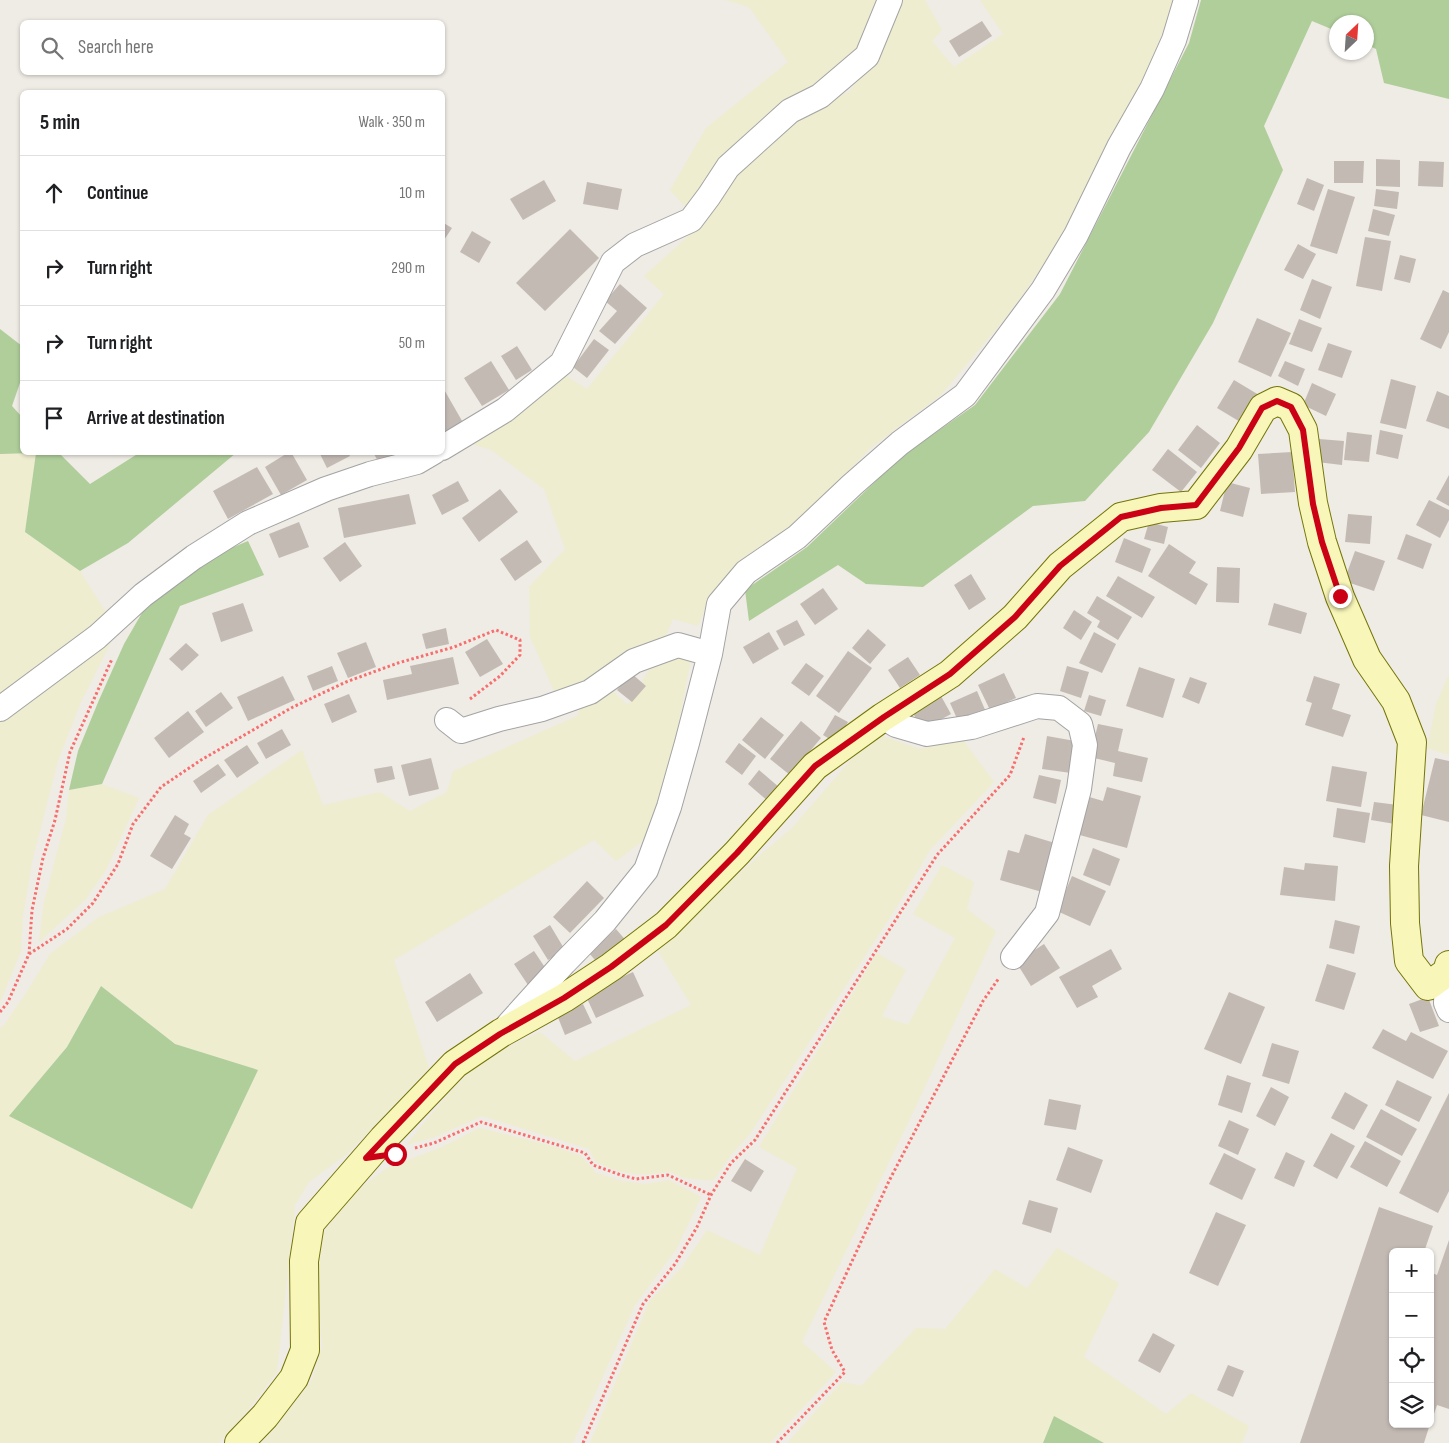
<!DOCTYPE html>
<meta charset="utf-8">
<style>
body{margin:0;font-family:"Sofia Sans Condensed",sans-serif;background:#f6f6f6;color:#202124}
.controls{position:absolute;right:15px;bottom:15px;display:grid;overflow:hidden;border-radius:8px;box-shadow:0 1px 4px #0004}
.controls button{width:45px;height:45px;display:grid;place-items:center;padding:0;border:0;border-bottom:1px solid #e0e0e0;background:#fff;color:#202124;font:25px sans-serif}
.compass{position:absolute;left:1329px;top:15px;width:45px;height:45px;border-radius:50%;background:#fff;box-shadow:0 1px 4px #0004;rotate:25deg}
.stop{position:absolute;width:15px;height:15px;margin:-11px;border:4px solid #cb0216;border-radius:50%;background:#fff}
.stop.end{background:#cb0216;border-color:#fff;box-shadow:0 1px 5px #0008}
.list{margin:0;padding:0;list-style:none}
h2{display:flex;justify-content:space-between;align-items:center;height:65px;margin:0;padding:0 20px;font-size:21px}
h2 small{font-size:16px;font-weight:400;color:#757577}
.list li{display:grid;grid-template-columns:32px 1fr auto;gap:15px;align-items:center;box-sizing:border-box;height:75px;padding:0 20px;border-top:1px solid #e0e0e0}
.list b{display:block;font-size:19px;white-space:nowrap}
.list em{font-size:16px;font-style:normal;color:#757577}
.icon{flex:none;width:28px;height:28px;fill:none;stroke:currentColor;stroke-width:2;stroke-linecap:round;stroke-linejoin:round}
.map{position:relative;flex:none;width:1449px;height:1443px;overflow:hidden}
.search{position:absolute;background:#fff;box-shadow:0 1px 4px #0004;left:20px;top:20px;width:425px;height:55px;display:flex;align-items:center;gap:12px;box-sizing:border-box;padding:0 18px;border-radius:8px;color:#757577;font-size:19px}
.panel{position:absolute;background:#fff;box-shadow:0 1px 4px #0004;left:20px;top:90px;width:425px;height:365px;border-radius:8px}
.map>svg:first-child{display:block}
.farmland{fill:#eeedd0;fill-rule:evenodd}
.forest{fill:#afce9a}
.building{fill:#c4bab4}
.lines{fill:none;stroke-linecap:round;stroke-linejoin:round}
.minor-casing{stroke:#a3a3a3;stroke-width:26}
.secondary-casing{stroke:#747506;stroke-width:30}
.path{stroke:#f86d6d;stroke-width:3;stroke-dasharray:2.5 2.5;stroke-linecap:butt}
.minor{stroke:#fff;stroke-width:24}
.secondary{stroke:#f9f6b9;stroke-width:28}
.route{stroke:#cb0216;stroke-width:6}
</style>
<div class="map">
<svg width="1449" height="1443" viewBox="0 0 1449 1443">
<rect width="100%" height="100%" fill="#efebe5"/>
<!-- farmland -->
<path class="farmland" d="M725,0H880L862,50L689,211L670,190L706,128L788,62L749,7Z
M900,0H925L942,30L932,41L954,67L1003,34L980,0H1175L1137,97L1074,223L1008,315L941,395L872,447L787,533L709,599L698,626L673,619L665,638L587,682L554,691L530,637L529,587L565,549L544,489L491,450L468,443L563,374L587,389L664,294L644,276L695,230L739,171L818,103L849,92L881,49Z
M36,453L25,532L80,571L107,614L83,636L0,695V454Z
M118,628L81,702L58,761L32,862L23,916L21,951L0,1003V717Z
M673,652L691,659L668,779L644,840L616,861L594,840L394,960L429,1068L348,1153L309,1182L295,1205L277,1372L247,1411L219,1443H0V1028L4,1025L26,993L50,954L99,917L165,889L208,815L302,750L323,805L380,792L410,811L447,792L453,771L577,716L582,705L611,690L628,705L652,665ZM101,986L175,1044L257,1070L10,1116L67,1047Z
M1449,674V755L1427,748L1436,704Z
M874,733L920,749L963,740L994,782L930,850L896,908L750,1134L731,1155L713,1181L684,1178L670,1172L640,1175L617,1171L596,1162L589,1149L482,1116L435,1137L406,1145L450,1092L484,1058L540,1032L575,1061L691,1005L658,951L724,886L792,828Z
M102,784L139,798L106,870L86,899L39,942L44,902L66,818L69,790Z
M942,865L974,882L967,909L996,931L920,1098L802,1342L836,1372L770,1443H590L649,1302L682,1267L707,1230L760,1255L797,1168L759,1147L877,953L906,970L882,1016L908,1025L955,938L913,914Z
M480,1128L556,1147L581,1156L596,1173L622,1181L646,1184L669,1180L701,1197L677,1248L635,1305L573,1443H261L273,1430L312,1380L322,1346L317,1285L321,1236L352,1194L387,1168L442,1147Z
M1057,1248L1119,1283L1084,1357L1166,1414L1191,1393L1249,1426L1242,1443H1104L1054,1417L1043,1443H787L842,1382L861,1386L916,1328L945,1329L995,1269L1027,1288Z"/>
<!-- forest -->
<path class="forest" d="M1201,0H1449V99L1384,83L1376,49L1367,45L1366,22H1336V31L1312,21L1264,126L1283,170L1213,323L1149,432L1085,501L1033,506L923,587L866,584L838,565L749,621L745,590L807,547L902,456L975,405L1060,294L1189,43Z
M0,329L22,346V377L12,406L22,417V452L33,453L0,454Z
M36,453H59L90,484L139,453H236L128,543L80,571L25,532Z
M248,541L264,575L180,606L102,784L69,790L78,751L99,700L124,644L150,599L205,559Z
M101,986L175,1044L258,1070L192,1209L9,1116L67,1047Z
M1054,1416L1104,1443H1043Z"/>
<!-- building -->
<path class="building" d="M982,21L992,36L959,57L949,41Z
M1376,159L1400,160V187L1376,186Z
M1334,161H1364L1363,183H1334Z
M1419,161L1444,162L1443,187L1418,186Z
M1307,178L1324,185L1314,211L1297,204Z
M544,180L556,201L523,220L510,199Z
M587,182L622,189L618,210L583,204Z
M1328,189L1355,197L1337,254L1310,246Z
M1376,189L1399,192L1397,209L1374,206Z
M1373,209L1395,215L1389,236L1368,231Z
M442,222L452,228L442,243Z
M570,229L599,258L545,311L516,283Z
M472,231L491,242L479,263L460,252Z
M1365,237L1391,241L1382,291L1356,286Z
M1298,244L1316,254L1303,279L1284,270Z
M1400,255L1416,259L1410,283L1394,279Z
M1312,279L1332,287L1320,319L1300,310Z
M620,284L647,308L615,344L599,331L617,311L605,301Z
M1443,290L1449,293V332L1441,349L1420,339Z
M1257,318L1291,333L1271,377L1238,362Z
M1299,319L1322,328L1312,352L1289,344Z
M594,339L609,350L587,378L573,367Z
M1328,343L1352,351L1342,378L1318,370Z
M517,346L532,370L516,380L501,356Z
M491,361L509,390L482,406L464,378Z
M1285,361L1305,369L1298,386L1278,376Z
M1391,379L1416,386L1406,429L1380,423Z
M1234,380L1259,395L1242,423L1217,408Z
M1312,383L1336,394L1326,416L1303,405Z
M442,386L465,426L447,436L442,428Z
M1437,391L1449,396V429L1426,421Z
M1197,425L1220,443L1201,468L1178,450Z
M1380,430L1403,435L1398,459L1376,454Z
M1347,432L1372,435L1369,462L1344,460Z
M1319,439L1344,441L1342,465L1317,462Z
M1168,449L1197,472L1181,492L1152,470Z
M289,452H291L307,480L281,495L265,467Z
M319,452H348L350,456L327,468Z
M373,452H406L407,456L382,469Z
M1292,452L1295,492L1261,494L1258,454Z
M257,467L273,494L228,519L213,491Z
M1449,475V506L1436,499Z
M458,481L469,501L442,515L432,495Z
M1227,482L1250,488L1243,517L1220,511Z
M500,489L518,512L479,542L462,518Z
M409,494L416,524L344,538L338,508Z
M1429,500L1449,510V520L1440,538L1416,525Z
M1348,514L1372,516L1370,544L1345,542Z
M299,522L309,547L279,558L269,534Z
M1149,522L1168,527L1164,544L1144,539Z
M1406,534L1432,544L1423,569L1397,559Z
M1124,538L1151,549L1142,573L1115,562Z
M527,540L542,562L515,581L500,559Z
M345,542L362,566L340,582L323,558Z
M1169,544L1196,562L1189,573L1208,584L1196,605L1148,576Z
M1355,551L1385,561L1374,591L1344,581Z
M1217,567L1240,568L1239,603L1216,602Z
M971,574L986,599L969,610L954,585Z
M1118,576L1155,597L1142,618L1106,596Z
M823,588L838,609L815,625L800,604Z
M1097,596L1132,617L1118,640L1097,627L1100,621L1087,613Z
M243,603L253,631L221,642L212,613Z
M1274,603L1307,613L1301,634L1268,625Z
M1074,610L1092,622L1081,640L1063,628Z
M797,620L805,635L784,646L776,631Z
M446,628L449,644L426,649L422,634Z
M868,629L886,645L870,664L852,648Z
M769,632L779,649L753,664L743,647Z
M1094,632L1116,644L1102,673L1079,663Z
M487,639L503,664L480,677L465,652Z
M366,642L376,667L348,678L337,653Z
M186,643L199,655L182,671L169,659Z
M848,651L872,668L839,713L816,696Z
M453,657L459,684L387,700L383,680L412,674L410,666Z
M908,657L920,675L900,688L888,670Z
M806,663L824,676L809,696L791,683Z
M332,666L338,681L313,691L307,676Z
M1067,666L1089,672L1081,698L1060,691Z
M1139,667L1175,679L1163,718L1126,706Z
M631,673L646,686L632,702L617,690Z
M1004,673L1016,698L990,710L978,685Z
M283,676L295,700L248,721L237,697Z
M1314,676L1340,684L1332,709L1351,715L1343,737L1305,725L1312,703L1306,701Z
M1190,677L1207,683L1199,704L1182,697Z
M977,691L986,712L959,723L950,703Z
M221,692L233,708L206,727L195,711Z
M349,694L357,712L332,723L324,704Z
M1089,695L1106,700L1101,716L1084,711Z
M941,696L951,714L922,730L912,711Z
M188,711L204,732L169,758L154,738Z
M835,715L848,722L836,743L823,735Z
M761,717L784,735L765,759L742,740Z
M801,721L821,738L790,775L770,759Z
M1098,724L1123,729L1118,751L1148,758L1142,782L1113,776L1115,763L1090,757Z
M282,729L291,745L266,759L257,743Z
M1047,736L1075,741L1071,773L1042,769Z
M739,743L756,756L742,775L725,762Z
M247,745L259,763L237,778L224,760Z
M431,758L439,789L409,796L401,765Z
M1435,758L1449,761V822L1421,815Z
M218,764L226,775L201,793L193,781Z
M392,766L395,779L377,783L374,769Z
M1332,766L1367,772L1361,807L1326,801Z
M759,770L780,788L769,802L748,784Z
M1039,775L1061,780L1056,804L1033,798Z
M1107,787L1141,796L1127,848L1076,834L1086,796L1103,801Z
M1374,802L1398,805L1395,824L1371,820Z
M1337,808L1370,813L1365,843L1333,837Z
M175,815L189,824L184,834L191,838L172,869L150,856Z
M1025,834L1055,843L1042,892L1000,880L1008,850L1019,853Z
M1093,848L1120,859L1110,886L1083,875Z
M1305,863L1338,866L1335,901L1280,895L1284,867L1304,870Z
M1072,876L1106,891L1090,926L1057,911Z
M587,881L604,898L570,933L553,917Z
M1335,920L1360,926L1354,954L1329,948Z
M550,925L565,950L548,960L533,936Z
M616,929L628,943L600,966L589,953Z
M1044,944L1060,968L1031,986L1016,962Z
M1111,949L1122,969L1092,986L1098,997L1077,1008L1059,977Z
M534,951L548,972L528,985L514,964Z
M1327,964L1356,973L1344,1010L1315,1001Z
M633,972L644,996L596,1018L585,994Z
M470,973L483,993L437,1022L425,1002Z
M1229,992L1265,1007L1241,1064L1204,1049Z
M1428,997L1439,1026L1420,1032L1409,1004Z
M583,1004L592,1023L565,1035L557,1015Z
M1383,1029L1406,1041L1411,1032L1448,1051L1433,1079L1372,1048Z
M1272,1043L1299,1051L1289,1084L1262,1076Z
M1227,1075L1251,1083L1242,1113L1218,1105Z
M1397,1080L1432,1097L1419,1122L1385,1105Z
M1271,1087L1289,1097L1275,1126L1256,1116Z
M1345,1092L1368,1105L1354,1130L1331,1118Z
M1449,1093V1191L1438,1213L1399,1193Z
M1049,1099L1081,1105L1076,1130L1044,1125Z
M1381,1109L1417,1129L1402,1156L1366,1137Z
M1229,1120L1249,1129L1238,1155L1218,1146Z
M1331,1133L1355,1146L1337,1179L1313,1166Z
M1365,1141L1401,1161L1387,1187L1350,1167Z
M1068,1147L1103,1160L1091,1193L1056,1180Z
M1286,1152L1305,1161L1294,1187L1274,1178Z
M1224,1153L1256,1169L1242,1200L1209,1184Z
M745,1159L764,1171L751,1192L731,1181Z
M1029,1200L1058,1208L1051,1233L1022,1224Z
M1379,1207L1433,1226L1424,1252H1393V1424H1430L1424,1443H1300Z
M1216,1212L1246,1225L1218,1286L1189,1273Z
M1449,1240V1409L1437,1405L1431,1423L1430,1272L1437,1275Z
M1153,1333L1175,1345L1160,1373L1138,1361Z
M1228,1365L1244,1371L1233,1397L1217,1390Z"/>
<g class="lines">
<defs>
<path id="minor" d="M442,448L505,410L562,363L613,262L635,245L691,220L709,196L728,167L790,111L820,96L867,56L890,0
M0,709L97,637L143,595L194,557L248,523L326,489L370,474L417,462L434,452
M883,717L896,725L927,734L972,727L1037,706L1059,708L1080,724L1085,745L1079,789L1047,913L1013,957
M447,720L461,731L499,719L542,709L590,692L634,661L678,645L710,654
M1447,972L1446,1003L1449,1010
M508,1025L564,963L605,921L646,870L669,807L687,743L710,654L719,604L746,572L797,537L852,485L900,443L965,395L1043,290L1076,235L1119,147L1152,89L1174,40L1186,0"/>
<path id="secondary" d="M239,1443L265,1416L294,1378L305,1350L304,1261L310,1223L383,1139L455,1064L501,1033L564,998L611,967L666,925L737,853L815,766L883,717L950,674L1015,617L1060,566L1121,517L1161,508L1196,505L1239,449L1263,408L1277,401L1291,407L1303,430L1313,503L1322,542L1340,597L1367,659L1396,701L1412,742L1404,866L1405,923L1409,961L1428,986L1447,972L1449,965"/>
</defs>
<!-- minor casing -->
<use href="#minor" class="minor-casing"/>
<!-- secondary casing -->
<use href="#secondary" class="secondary-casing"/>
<!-- path -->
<path class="path" d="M29,954L67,929L93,903L118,864L133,824L161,787L201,760L293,707L346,682L398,663L454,647L496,630L520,640V655L500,676L470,699
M0,1012L8,1002L29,954L32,910L43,858L55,820L70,752L112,659
M415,1148L434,1143L481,1122L585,1153L593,1165L621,1175L636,1179L668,1175L711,1195
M583,1443L643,1304L675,1264L697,1227L711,1195L731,1163L755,1140L937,855L1010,775L1024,737
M777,1443L845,1372L832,1350L824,1322L889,1181L983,1001L999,978"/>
<!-- minor -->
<use href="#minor" class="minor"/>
<!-- secondary -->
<use href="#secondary" class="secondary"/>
</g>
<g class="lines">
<!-- route -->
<path class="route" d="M395,1154L366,1158L455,1064L500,1034L564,998L611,967L666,925L737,853L815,766L884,717L950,674L1015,617L1060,566L1121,517L1161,508L1196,505L1239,448L1262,408L1277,401L1291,407L1303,430L1313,504L1322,542L1340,596"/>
</g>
</svg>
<div class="controls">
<button>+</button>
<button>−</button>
<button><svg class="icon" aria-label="locate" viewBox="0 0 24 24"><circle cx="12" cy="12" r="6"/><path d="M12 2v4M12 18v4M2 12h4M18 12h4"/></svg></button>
<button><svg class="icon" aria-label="layers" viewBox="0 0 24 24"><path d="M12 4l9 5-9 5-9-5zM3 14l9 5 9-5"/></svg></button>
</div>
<svg class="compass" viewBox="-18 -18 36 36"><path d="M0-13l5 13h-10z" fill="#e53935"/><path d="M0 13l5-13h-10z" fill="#757577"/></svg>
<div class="stop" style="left:395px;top:1154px"></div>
<div class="stop end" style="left:1340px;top:596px"></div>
<div class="search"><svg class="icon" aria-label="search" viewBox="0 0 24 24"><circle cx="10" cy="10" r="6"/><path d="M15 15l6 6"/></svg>Search here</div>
<section class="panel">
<h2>5 min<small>Walk · 350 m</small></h2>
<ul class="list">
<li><svg class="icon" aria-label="ahead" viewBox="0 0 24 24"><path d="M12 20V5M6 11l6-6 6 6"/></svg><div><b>Continue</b></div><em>10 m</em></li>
<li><svg class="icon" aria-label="right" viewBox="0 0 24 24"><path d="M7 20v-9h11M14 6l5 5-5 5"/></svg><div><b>Turn right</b></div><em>290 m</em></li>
<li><svg class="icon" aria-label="right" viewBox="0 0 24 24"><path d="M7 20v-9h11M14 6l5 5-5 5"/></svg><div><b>Turn right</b></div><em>50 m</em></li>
<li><svg class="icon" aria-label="arrive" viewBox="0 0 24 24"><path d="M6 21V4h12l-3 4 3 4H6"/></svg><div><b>Arrive at destination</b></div></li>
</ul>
</section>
</div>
